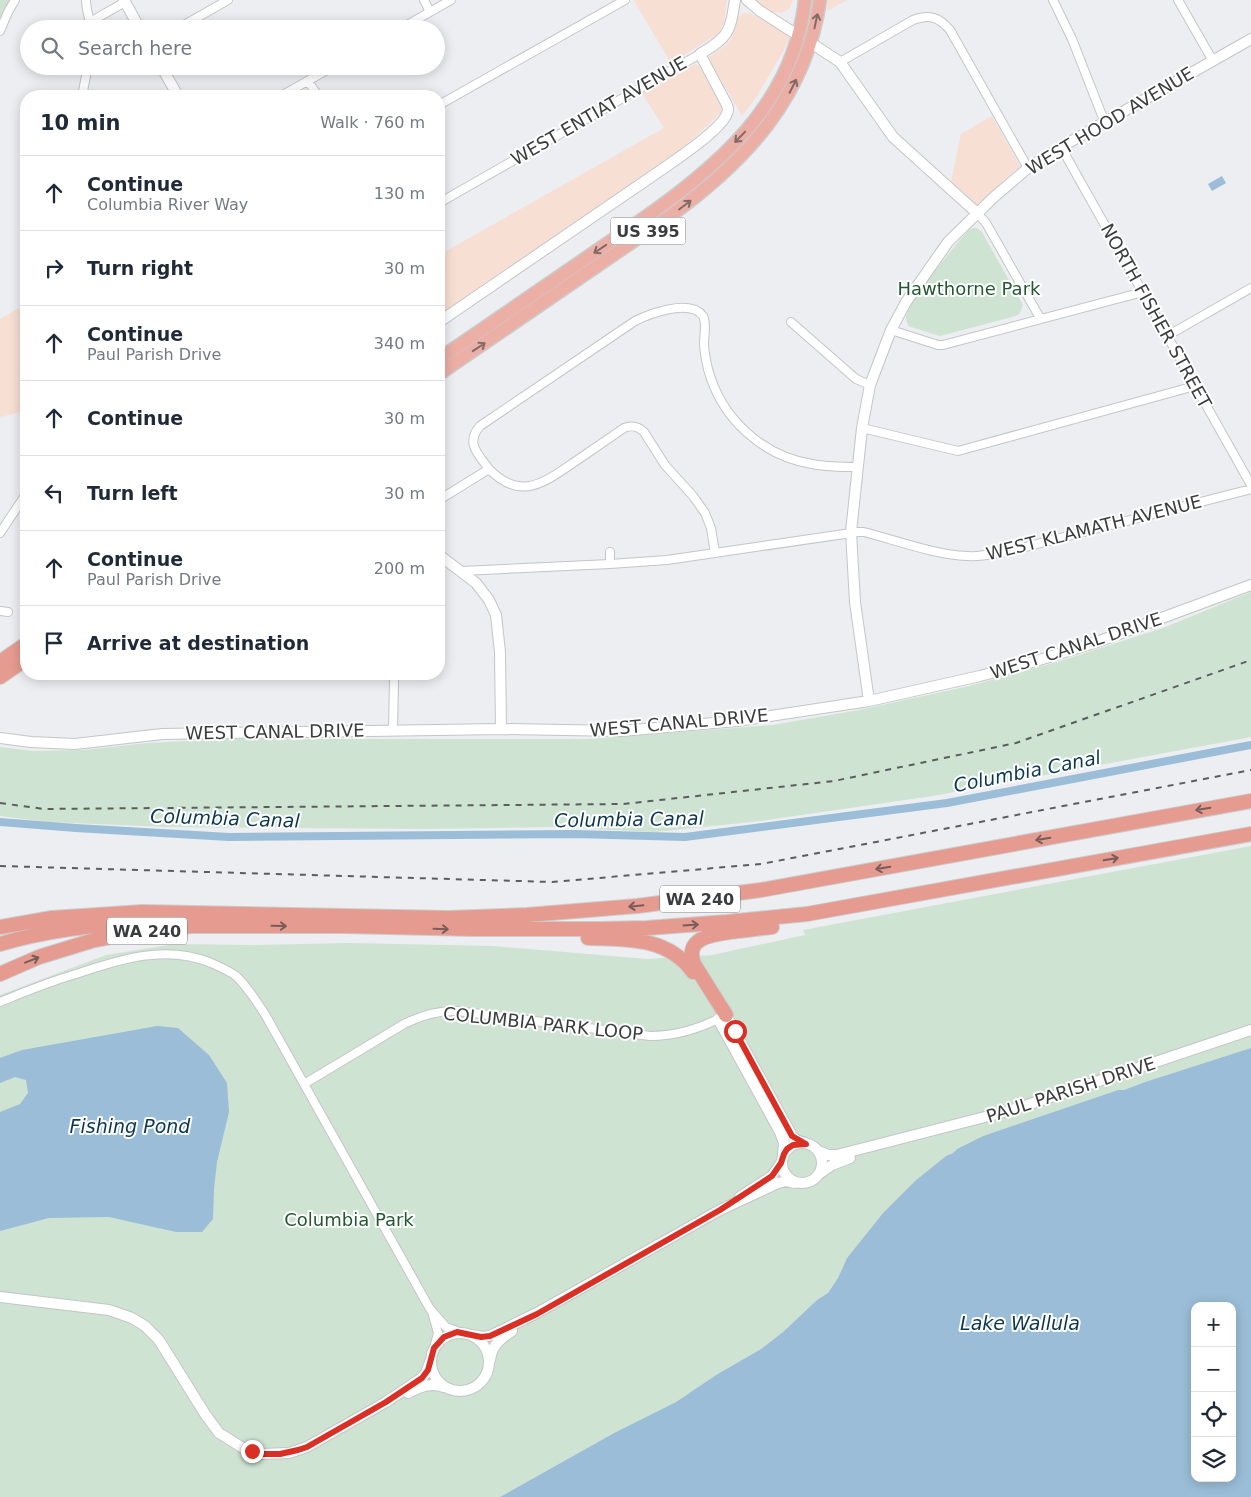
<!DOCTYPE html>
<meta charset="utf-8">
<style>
body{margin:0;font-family:"DejaVu Sans",sans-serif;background:#f6f6f7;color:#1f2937}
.controls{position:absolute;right:15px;bottom:15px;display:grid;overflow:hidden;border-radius:10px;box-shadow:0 2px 12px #0003}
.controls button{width:45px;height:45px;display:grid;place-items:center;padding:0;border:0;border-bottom:1px solid #e0e1e3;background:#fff;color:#1f2937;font:25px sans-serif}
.stop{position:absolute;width:15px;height:15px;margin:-11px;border:4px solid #d93025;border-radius:50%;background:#fff}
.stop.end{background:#d93025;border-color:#fff;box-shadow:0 1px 5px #0008}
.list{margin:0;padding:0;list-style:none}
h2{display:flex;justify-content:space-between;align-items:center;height:65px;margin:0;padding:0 20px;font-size:21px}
h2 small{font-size:16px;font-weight:400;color:#747a83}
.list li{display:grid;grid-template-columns:32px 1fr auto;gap:15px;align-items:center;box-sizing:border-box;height:75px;padding:0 20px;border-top:1px solid #e0e1e3}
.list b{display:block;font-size:19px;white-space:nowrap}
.list p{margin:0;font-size:16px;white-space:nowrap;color:#747a83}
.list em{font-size:16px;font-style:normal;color:#747a83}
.icon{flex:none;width:28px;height:28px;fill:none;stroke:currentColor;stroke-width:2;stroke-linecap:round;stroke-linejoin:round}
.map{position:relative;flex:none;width:1251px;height:1497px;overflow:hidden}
.search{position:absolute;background:#fff;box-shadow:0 2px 12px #0003;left:20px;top:20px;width:425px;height:55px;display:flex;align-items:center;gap:12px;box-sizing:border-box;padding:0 18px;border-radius:28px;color:#747a83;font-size:19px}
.panel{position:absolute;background:#fff;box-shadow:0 2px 12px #0003;left:20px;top:90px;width:425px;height:590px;border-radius:20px}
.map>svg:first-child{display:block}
.commercial{fill:#f7dfd4}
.green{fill:#cee3d2}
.water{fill:#9bbdd7;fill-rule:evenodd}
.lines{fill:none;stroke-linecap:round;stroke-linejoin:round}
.canal{stroke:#9bbdd7;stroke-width:8}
.minor-casing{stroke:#c3c5c8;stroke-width:10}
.tertiary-casing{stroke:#c3c5c8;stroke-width:12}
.trunk-casing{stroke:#cccccd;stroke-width:15}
.motorway-casing{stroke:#cccccd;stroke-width:16}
.minor{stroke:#fff;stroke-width:8}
.tertiary{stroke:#fff;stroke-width:10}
.trunk{stroke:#ebafa6;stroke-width:12}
.motorway{stroke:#e69b90;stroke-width:14}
.rail{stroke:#5c5d5e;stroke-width:2;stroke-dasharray:6 6;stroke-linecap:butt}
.oneway{stroke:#816a67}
.oneway2{stroke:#775d5a}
.route{stroke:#d93025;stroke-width:6}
.labels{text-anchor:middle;stroke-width:4;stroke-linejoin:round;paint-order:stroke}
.shield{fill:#fff;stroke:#767677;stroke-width:1}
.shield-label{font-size:16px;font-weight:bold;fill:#3b3c3d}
.street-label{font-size:18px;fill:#3b3c3d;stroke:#fff}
.park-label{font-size:18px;fill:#235732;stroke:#fff}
.water-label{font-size:19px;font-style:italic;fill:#0b3752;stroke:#fff}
</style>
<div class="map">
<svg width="1251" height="1497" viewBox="0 0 1251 1497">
<rect width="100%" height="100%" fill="#eceef1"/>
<!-- commercial -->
<path class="commercial" d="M635,0H727L724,23L718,34L671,63L634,1Z
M754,0H793L790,8L783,13L768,12Z
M828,0H847L827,11Z
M743,13H750L783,30L789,36V41L773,69L755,99L742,116L708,58L726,45L733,36L738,18Z
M695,64L699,66L722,106L721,113L684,147L439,316V255L664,128L642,93Z
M992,116L1020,166L977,205L951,181L961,134Z
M26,304V411L0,417V319Z"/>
<!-- green -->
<path class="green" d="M0,0H11L0,19Z
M973,228H977L982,232L1023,305L1020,313L1016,316L940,336L908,326C908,324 906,320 906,318C906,303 957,243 969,230Z
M1251,592V737L933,796L761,821L655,832L553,827L426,829L167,827L48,822L0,816V747L33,751L84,750L147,743L227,739H588L773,725L859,710L969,686L1057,662L1163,628Z
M1251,846V1048L1145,1082L1124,1090H1118L983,1136L957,1149L953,1153L946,1156L915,1181L883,1213L847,1258L838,1278L828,1293L817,1300L783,1332L761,1349L716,1375L676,1402L614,1433L500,1497H0V995L106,955L175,944L250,945L349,943L492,946L648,959L712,955L805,935L803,930Z"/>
<!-- water -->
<path class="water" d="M1222,176L1226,183L1212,191L1208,184Z
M157,1026L178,1028L209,1055L227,1083L229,1112L217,1162L214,1189L213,1219L202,1232H176L109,1217L49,1218L0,1231V1112L20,1104L28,1093L26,1080L15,1077L0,1083V1058L22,1050Z
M1251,1048V1497H500L614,1433L676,1402L716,1375L761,1349L783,1332L817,1300L828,1293L838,1278L847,1258L883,1213L915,1181L946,1156L953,1153L957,1149L983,1136L1118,1090H1124L1145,1082ZM1195,1306H1232V1478H1195Z"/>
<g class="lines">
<!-- canal -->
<path class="canal" d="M0,822L76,828L229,837L576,834L685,837L947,803L1251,745"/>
<defs>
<path id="minor" d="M86,0C86,10 90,19 91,29
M424,0L430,12
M1053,0L1072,39L1105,123
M1178,0L1213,61
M90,22L125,2
M177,29L228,0
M400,29L451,0
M0,31L8,12L15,0
M840,62L913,20C929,14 939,17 950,30L1028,168
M308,81L318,96
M82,96L88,66
M281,96L334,66
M439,105L625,0
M1061,147L1251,485
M439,203L700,54
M977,213L986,223L1040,318
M791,322L856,379L870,385
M891,330L938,345H943L1143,292
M1167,336L1251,288
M862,428L958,451L1195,386
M489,469C521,502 545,482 576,461C592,450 608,439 624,428C632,425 638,426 644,432L665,465L693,496L705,513L711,528L715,553
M439,500L489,469C478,454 465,443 480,426L635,321C649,314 691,298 703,316C707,323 704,335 704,343C704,352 706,360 708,369C721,418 762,456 812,464C827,467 843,467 858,467
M0,533L26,494
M610,552V564
M462,571L610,564L667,560L858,532H864C895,540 936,555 967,556C980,557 993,554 1006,552L1251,489
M0,611L8,612
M392,674L394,680L393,730
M0,1002C26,991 52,981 79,973C121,959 165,945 209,962C218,966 228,970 236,976C248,987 257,1002 266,1016L430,1309L446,1327L462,1333
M304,1084L404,1024C422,1015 438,1010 458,1011L650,1036C677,1036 699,1029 722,1017
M433,1315L438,1333L434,1348"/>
<path id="tertiary" d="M124,0L140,29
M747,0L760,11L799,36
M811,43L840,62L893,137L977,213
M161,66L178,96
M439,322L667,166C681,156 723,128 727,113C729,110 728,109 727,105L700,54C729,37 730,32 735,0
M439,555L476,583L489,600L496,615L500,652L501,729
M869,701L855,602L851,532L862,428L870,385L891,330L906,302L948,242L994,197L1028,168L1061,147L1251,39
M0,738L31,742L75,744L162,734L501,729L621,731L737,721L869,701L980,676L1036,661L1097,642L1251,585
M726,1015L792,1136L796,1140L805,1143
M718,1019L780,1132L784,1143L783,1154
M782 1163a20 20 0 1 1 40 0a20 20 0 1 1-40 0Z
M818,1151L828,1155H837L1012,1110L1251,1030
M819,1174L832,1165L850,1158
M740,1197L772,1176L781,1163
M0,1297L109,1310L132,1318L145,1326L159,1340L205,1414L219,1433L243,1448L262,1454L289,1453L307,1447L386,1402L422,1378L426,1373L430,1362
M431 1362a29 29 0 1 1 58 0a29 29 0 1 1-58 0Z
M471,1335L484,1337L492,1335L537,1313L720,1210L778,1183L786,1181L795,1183
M490,1360C492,1345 500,1339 512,1331
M408,1393C420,1387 430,1382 444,1387"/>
<path id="trunk" d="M439,359C490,324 541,289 592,254C685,190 792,124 805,0
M439,374L670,216C747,160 806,97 820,0"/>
<path id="motorway" d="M0,662L26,644
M0,677L26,659
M0,927L52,918L142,912L449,918L527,915L637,906L761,890L1251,801
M588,938C627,939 668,937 693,972
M0,944C50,929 100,924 152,922
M0,974L39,957L91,941L137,932L192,926H343L475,929H600L647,928L727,922L807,914L1251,834
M726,1015L694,964C683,935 718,934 737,931C749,930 760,928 772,927"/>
</defs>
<!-- minor casing -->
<use href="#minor" class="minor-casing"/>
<!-- tertiary casing -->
<use href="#tertiary" class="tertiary-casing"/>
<!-- trunk casing -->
<use href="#trunk" class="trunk-casing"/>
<!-- motorway casing -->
<use href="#motorway" class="motorway-casing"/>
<!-- minor -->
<use href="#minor" class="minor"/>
<!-- tertiary -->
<use href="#tertiary" class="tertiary"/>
<!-- trunk -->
<use href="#trunk" class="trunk"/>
<!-- motorway -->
<use href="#motorway" class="motorway"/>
<!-- rail -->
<path class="rail" d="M0,803L44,809L623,804L834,781L1016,743L1251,660
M0,866L552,882L761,864L1251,770"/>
</g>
<!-- one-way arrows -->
<defs><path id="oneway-shaft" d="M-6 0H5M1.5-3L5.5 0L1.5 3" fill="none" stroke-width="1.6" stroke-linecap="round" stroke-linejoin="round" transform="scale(1.25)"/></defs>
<g class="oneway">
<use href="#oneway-shaft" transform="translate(816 21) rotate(-78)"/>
<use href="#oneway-shaft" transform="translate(793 86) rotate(-63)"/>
<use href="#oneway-shaft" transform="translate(740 137) rotate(134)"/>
<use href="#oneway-shaft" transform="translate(685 205) rotate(-37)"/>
<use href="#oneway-shaft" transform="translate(600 249) rotate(146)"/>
<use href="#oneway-shaft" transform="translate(479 347) rotate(-34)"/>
</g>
<g class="oneway2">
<use href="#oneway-shaft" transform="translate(1203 809) rotate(170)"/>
<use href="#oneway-shaft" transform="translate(1043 839) rotate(170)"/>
<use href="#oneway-shaft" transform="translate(1111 859) rotate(-10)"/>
<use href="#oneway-shaft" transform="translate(883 868) rotate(170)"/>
<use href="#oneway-shaft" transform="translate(636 906) rotate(174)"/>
<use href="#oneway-shaft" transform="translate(691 925) rotate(-4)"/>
<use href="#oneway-shaft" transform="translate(279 926) rotate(1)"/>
<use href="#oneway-shaft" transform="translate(441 929) rotate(2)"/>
<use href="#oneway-shaft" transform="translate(32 960) rotate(-21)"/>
</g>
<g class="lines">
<!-- route -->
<path class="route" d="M252,1451L262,1454H280L298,1450L307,1447L386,1402L422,1378L428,1370L434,1348L444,1337L457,1332L481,1337L490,1336L537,1314L720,1210L772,1176L781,1163L784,1154L787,1149L793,1145L806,1144L792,1136L735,1031"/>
</g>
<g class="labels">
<!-- shield labels -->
<g class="shield">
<rect x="610.5" y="217.5" width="75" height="27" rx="4"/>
<rect x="660" y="885.5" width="80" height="27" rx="4"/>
<rect x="107" y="917.5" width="80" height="27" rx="4"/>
</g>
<g class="shield-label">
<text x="648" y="237">US 395</text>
<text x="700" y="905">WA 240</text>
<text x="147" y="937">WA 240</text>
</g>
<!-- street labels -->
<g class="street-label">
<text transform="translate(599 111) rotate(-30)" y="6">WEST ENTIAT AVENUE</text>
<text transform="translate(1110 121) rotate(-31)" y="6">WEST HOOD AVENUE</text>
<text transform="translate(1156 316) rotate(61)" y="6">NORTH FISHER STREET</text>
<text transform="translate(1094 528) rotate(-14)" y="6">WEST KLAMATH AVENUE</text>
<text transform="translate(1076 646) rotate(-18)" y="6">WEST CANAL DRIVE</text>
<text transform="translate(679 723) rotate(-5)" y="6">WEST CANAL DRIVE</text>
<text transform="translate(275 732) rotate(-1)" y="6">WEST CANAL DRIVE</text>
<text transform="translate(543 1024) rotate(6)" y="6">COLUMBIA PARK LOOP</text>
<text transform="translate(1071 1090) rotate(-18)" y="6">PAUL PARISH DRIVE</text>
</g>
<!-- park labels -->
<g class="park-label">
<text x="969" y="295">Hawthorne Park</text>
<text x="349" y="1226">Columbia Park</text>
</g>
<!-- water labels -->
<g class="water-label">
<text transform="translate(1027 771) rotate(-11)" y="7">Columbia Canal</text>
<text transform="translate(225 818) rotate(2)" y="7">Columbia Canal</text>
<text transform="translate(629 819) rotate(-1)" y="7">Columbia Canal</text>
<text x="130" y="1133">Fishing Pond</text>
<text x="1020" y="1330">Lake Wallula</text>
</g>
</g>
</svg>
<div class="controls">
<button>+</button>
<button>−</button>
<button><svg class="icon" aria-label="locate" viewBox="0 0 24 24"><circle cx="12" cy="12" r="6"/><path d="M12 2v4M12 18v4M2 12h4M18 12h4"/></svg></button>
<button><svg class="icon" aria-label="layers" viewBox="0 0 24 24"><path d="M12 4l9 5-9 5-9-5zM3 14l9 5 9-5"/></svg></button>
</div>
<div class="stop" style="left:735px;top:1031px"></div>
<div class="stop end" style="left:252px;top:1451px"></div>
<div class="search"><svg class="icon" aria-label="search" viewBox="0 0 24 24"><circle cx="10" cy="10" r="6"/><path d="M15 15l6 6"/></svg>Search here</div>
<section class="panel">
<h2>10 min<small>Walk · 760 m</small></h2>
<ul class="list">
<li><svg class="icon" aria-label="ahead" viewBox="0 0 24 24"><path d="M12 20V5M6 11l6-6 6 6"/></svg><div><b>Continue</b><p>Columbia River Way</p></div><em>130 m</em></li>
<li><svg class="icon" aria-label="right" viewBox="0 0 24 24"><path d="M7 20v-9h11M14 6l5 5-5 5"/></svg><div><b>Turn right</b></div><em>30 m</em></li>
<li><svg class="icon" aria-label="ahead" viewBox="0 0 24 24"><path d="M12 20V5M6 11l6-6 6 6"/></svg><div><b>Continue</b><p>Paul Parish Drive</p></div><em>340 m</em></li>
<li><svg class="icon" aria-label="ahead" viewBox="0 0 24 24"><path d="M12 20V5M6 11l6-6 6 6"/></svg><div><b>Continue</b></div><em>30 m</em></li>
<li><svg class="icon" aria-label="left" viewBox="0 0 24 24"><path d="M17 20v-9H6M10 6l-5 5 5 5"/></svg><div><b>Turn left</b></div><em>30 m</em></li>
<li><svg class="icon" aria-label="ahead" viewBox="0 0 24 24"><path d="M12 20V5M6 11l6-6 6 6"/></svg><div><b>Continue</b><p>Paul Parish Drive</p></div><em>200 m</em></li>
<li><svg class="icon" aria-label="arrive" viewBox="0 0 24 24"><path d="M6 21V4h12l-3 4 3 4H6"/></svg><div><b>Arrive at destination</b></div></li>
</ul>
</section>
</div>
